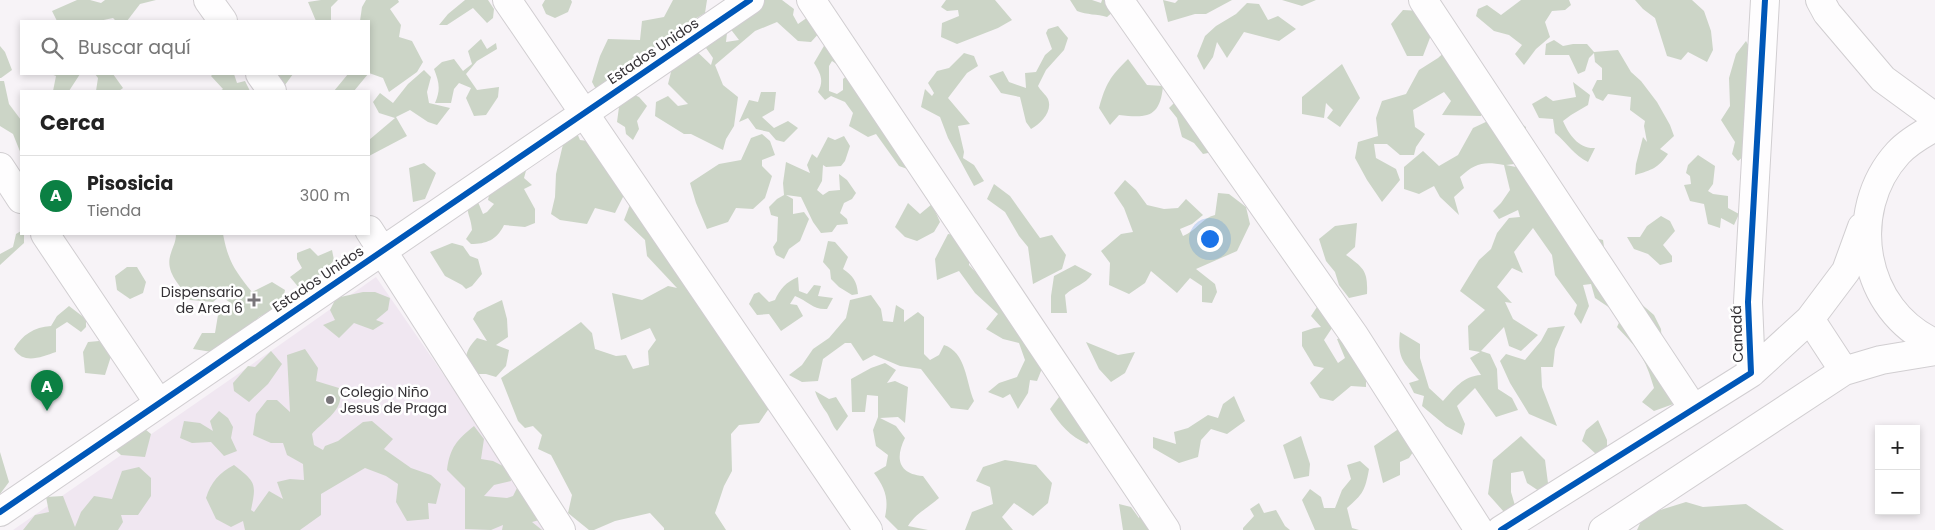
<!DOCTYPE html>
<html lang="es">
<meta charset="utf-8">
<style>
body{margin:0;font-family:Poppins,sans-serif;background:#f6f6f6;color:#222}
.controls{position:absolute;right:15px;bottom:15px;display:grid;overflow:hidden;border-radius:0px;box-shadow:0 2px 8px #0003}
.controls button{width:45px;height:45px;display:grid;place-items:center;padding:0;border:0;border-bottom:1px solid #e0e0e0;background:#fff;color:#222;font:25px sans-serif}
.you{position:absolute;left:1209px;top:238px;width:18px;height:18px;margin:-12px;border:4px solid #fff;border-radius:50%;background:#1a73e8;box-shadow:0 0 0 8px #1a73e833}
.badge{display:grid;place-items:center;width:32px;height:32px;border-radius:50%;background:#0b8043;color:#fff;font-size:16px;font-weight:700}
.pin{position:absolute;translate:-50% -41px;filter:drop-shadow(0 1px 2px #0008)}
.pin::after{content:'';position:absolute;top:26px;width:18px;height:15px;background:inherit;clip-path:polygon(0 0,100% 0,50% 100%)}
.list{margin:0;padding:0;list-style:none}
h2{display:flex;justify-content:space-between;align-items:center;height:65px;margin:0;padding:0 20px;font-size:21px}
h2 small{font-size:16px;font-weight:400;color:#767676}
.list li{display:grid;grid-template-columns:32px 1fr auto;gap:15px;align-items:center;box-sizing:border-box;height:80px;padding:0 20px;border-top:1px solid #e0e0e0}
.list b{display:block;font-size:19px;white-space:nowrap}
.list p{margin:0;font-size:16px;white-space:nowrap;color:#767676}
.list em{font-size:16px;font-style:normal;color:#767676}
.icon{flex:none;width:28px;height:28px;fill:none;stroke:currentColor;stroke-width:2;stroke-linecap:round;stroke-linejoin:round}
.map{position:relative;flex:none;width:1935px;height:530px;overflow:hidden}
.search{position:absolute;background:#fff;box-shadow:0 2px 8px #0003;left:20px;top:20px;width:350px;height:55px;display:flex;align-items:center;gap:12px;box-sizing:border-box;padding:0 18px;border-radius:0px;color:#767676;font-size:19px}
.panel{position:absolute;background:#fff;box-shadow:0 2px 8px #0003;left:20px;top:90px;width:350px;height:145px;border-radius:0px}
.map>svg:first-child{display:block}
.built{fill:#f0e7f1}
.forest{fill:#ccd5c7}
.lines{fill:none;stroke-linecap:round;stroke-linejoin:round}
.minor-casing{stroke:#d1ced1;stroke-width:30}
.minor{stroke:#fefdfe;stroke-width:28}
.cycleway-casing{stroke:#fff;stroke-width:9}
.cycleway{stroke:#0057b8;stroke-width:6}
.poi-dot{fill:#787579;stroke:#fff;stroke-width:2}
.labels{text-anchor:middle;stroke-width:5;stroke-linejoin:round;paint-order:stroke}
.street-label{font-size:14px;fill:#343135;stroke:#fff}
.poi-label{font-size:14px;fill:#343135;stroke:#fff;text-anchor:end}
</style>
<div class="map">
<svg width="1935" height="530" viewBox="0 0 1935 530">
<rect width="100%" height="100%" fill="#f7f3f7"/>
<!-- built -->
<path class="built" d="M376,277L551,530H13L271,351Z"/>
<!-- forest -->
<path class="forest" d="M77,0H90L101,3L105,0H156L140,4L127,21H116L113,18L99,21H57L52,11Z
M321,0H338L331,7V21H316L308,2Z
M366,0H398L399,2L390,9L401,25L399,37L412,41L423,62L417,72L389,92L383,78L369,73V21H360L362,7Z
M465,0H488L494,9L493,18L487,23L473,8L447,25H439L448,14Z
M545,0H571L572,2L568,12L555,18L546,14L542,5Z
M673,0H707L705,13L683,26L646,54L611,74L599,95L592,82L600,56L608,39L640,40L642,21L664,17Z
M758,0H782L794,9L793,15L798,24L808,17L821,31L811,42L798,41L777,22L755,31L715,65L723,85L738,97L734,126L726,139L723,150L691,134H684L655,116L656,102L668,96L678,106L688,104L668,84L672,68L689,44L711,65L713,58L706,48L714,35L727,33L726,42L739,40L729,27Z
M946,0H995L1012,20L998,28L957,44L941,37L942,23L959,16L958,10L947,11L941,7Z
M1070,0H1092L1101,3L1102,0H1119L1121,5L1107,17C1097,14 1087,15 1077,11Z
M1163,0L1175,3L1178,0H1232L1206,14H1195L1168,22Z
M1282,0H1316L1302,6Z
M1521,0H1569L1571,5L1565,10L1552,11L1545,22L1550,37L1536,49L1524,65L1515,54L1522,45L1509,35L1494,31L1476,16L1478,9L1487,5L1501,15Z
M1635,0H1692L1704,11L1711,31L1713,50L1707,62L1688,52L1681,60L1667,56L1655,18L1643,9Z
M1247,3L1259,4L1268,20L1278,16L1296,29L1279,41L1244,32L1227,58L1217,42L1213,57L1204,70L1197,56L1205,36L1216,26L1236,14Z
M1403,10L1421,11L1433,30L1423,56H1407L1391,24Z
M1058,26L1068,38L1064,50L1046,70L1038,86C1040,90 1046,95 1048,99C1053,111 1041,124 1031,129L1026,122L1020,97L1001,93L989,76L1003,71L1009,82L1026,88L1025,73L1036,72L1045,55L1052,49L1046,33L1048,29Z
M481,39L487,49L496,43L497,49L477,61L466,74L477,90L499,87L498,97L486,115L474,116L466,98L471,88L459,83L454,89L451,103H435C441,89 439,82 434,69L442,62L454,59L463,71L472,64L468,51Z
M828,39L841,67L832,61L829,66V91L837,94L843,90V79L850,73L913,171L899,166L876,134L868,137L849,126L853,113L845,102L831,96L825,100L818,92C824,81 821,74 814,63Z
M1554,40L1563,46L1573,44H1587L1594,52L1618,50L1631,72L1641,81L1657,102L1670,125L1674,136L1660,149L1668,154C1658,168 1652,170 1635,175L1636,164L1643,137L1647,142L1644,126L1645,121L1630,110L1631,97L1608,94L1603,101L1596,98L1592,90L1597,80H1602V68L1595,62L1594,53L1589,58L1585,71L1578,74L1569,55H1545L1546,44Z
M1746,41L1753,54L1755,147L1738,161L1732,154L1735,142L1721,120L1730,106L1729,78L1736,54Z
M0,46L5,52L12,70L1,78H0Z
M1448,49L1487,92L1481,116L1442,115L1451,101L1444,92L1413,110L1415,127L1425,134L1416,147L1414,155H1400L1387,144H1374L1376,158L1396,169L1400,180L1382,202L1367,180L1355,158L1358,142L1378,136L1376,118L1382,101L1406,94L1419,70L1438,58Z
M964,53L974,56L978,66L967,73L948,98L970,124L958,126L964,152L963,158L974,165L984,181L974,186L948,138L940,117L921,107L925,89L932,96L934,93L928,83L937,71L949,68Z
M1128,59L1147,85L1163,86C1160,118 1147,118 1119,115L1110,125L1099,108C1106,83 1110,77 1128,59Z
M1342,64L1360,98L1340,127L1327,118L1333,110L1326,103L1324,118L1302,114V97Z
M424,70L431,77L427,92L429,103L450,108L437,125L428,122L410,110L396,117L407,136L369,156V140L395,118L379,113L373,102L380,93L393,103L408,84Z
M51,74H80L69,91H53L56,76Z
M95,74H113L123,88L119,91H96L98,78Z
M213,74H234L237,83L245,81L250,91H220L223,89L211,76Z
M274,74H293L285,85Z
M348,74H368L354,91H334Z
M0,81H4L9,104L21,120V154L13,134L0,126Z
M1573,82L1590,95L1588,105L1571,115L1563,121C1569,135 1579,149 1595,148L1588,162C1574,155 1567,143 1555,133L1553,119L1539,118L1532,104L1546,96L1553,101L1576,97Z
M628,92L639,97L647,106L637,121L639,129L633,140L626,134L625,127L617,122L619,107Z
M761,92H776L774,110L762,117L774,128L788,121L798,128L784,142L776,140L769,132L756,129L748,118L739,122L749,100L758,102Z
M1182,95L1214,145L1208,153L1203,154L1194,143L1182,137L1177,118L1169,108Z
M1510,116L1526,127L1523,163L1506,165L1521,168L1588,236L1603,240L1613,310L1595,298L1591,284L1583,285L1589,306L1581,324L1574,314L1577,305L1555,275L1552,255L1533,228L1514,252L1523,273L1512,268L1497,287L1512,303L1505,302L1513,319L1538,335L1521,351L1509,346L1504,327L1481,351L1490,354L1497,369L1498,389L1512,398L1518,410L1496,417L1475,388L1457,406L1465,424L1462,435L1446,426L1422,406L1424,396L1414,393L1409,383L1419,380C1403,362 1397,358 1400,332L1420,344V358L1429,388L1443,401C1454,389 1463,376 1481,375L1470,358L1480,352L1469,350L1468,326L1485,310L1460,291L1479,260L1491,249L1497,233L1509,218L1520,217L1518,210L1499,219L1493,211L1501,203L1510,190L1504,165C1484,161 1475,163 1460,177L1464,188L1454,197L1459,215L1440,197L1434,186L1419,194L1404,189V167L1423,151L1439,166L1458,155L1473,128L1490,120Z
M577,133L580,140L588,141L626,191L615,213L595,208L587,224L560,220L551,214L555,197L556,174L564,140Z
M762,134L770,141L775,155L762,160V166L772,176L765,198L753,209L736,208L728,222L707,229L696,203L690,183L719,164L741,160L751,138Z
M844,136L850,146L845,161L841,166L826,167L823,165L822,181L817,190L823,195L829,191L840,190L839,174L847,180L856,193L852,199L844,203L840,213L847,219L848,224L837,225L832,232L821,233L813,222L801,197L786,195L793,199V214L804,212L809,219L800,241L789,249L784,259L776,255L773,247L777,241L778,217L771,215L769,207L777,199L784,195L783,183L786,162L810,173L807,165L812,154L817,158L828,137L835,140Z
M1698,155L1715,166L1713,184L1708,191L1713,194L1728,196V208L1739,214L1734,225L1721,218L1720,228L1708,224L1704,204L1690,201L1684,185L1691,184L1690,176L1686,173L1688,165Z
M424,163L436,173L425,199L413,202L409,168Z
M527,167L524,178L532,185L524,189L535,209V223L525,227L504,225C497,240 486,244 471,244L466,239L472,230C471,215 465,214 469,199L478,202L483,214L487,212L494,204L488,200L490,191Z
M1125,180L1136,190L1147,205L1164,209L1178,208L1186,199L1203,215L1192,224L1180,229L1183,236C1196,231 1202,218 1215,215L1218,193L1229,194L1246,207L1250,224L1237,251L1196,269L1215,284L1217,292L1212,303L1202,302V286L1190,278L1177,293L1151,271L1145,283L1129,294L1109,285L1110,263L1101,251L1121,234L1133,232L1124,208L1114,193Z
M994,184L1010,196L1040,238L1052,235L1066,255L1062,269L1033,284L1028,247L1019,236L1005,212L987,199Z
M636,195L772,404L759,423L739,425L731,434L732,471L724,486L715,513L726,530H664V528L650,513L615,521L594,530H589L568,513L572,495L551,455L538,449L542,435L533,426L525,428L518,421L501,378L581,322L592,333L595,349L616,356L626,355L633,369L649,365L648,351L656,340L650,328L621,340L612,293L642,300L668,286L677,288L647,256L645,240L624,220L629,207Z
M908,203L920,214L932,204L940,222L934,232L917,241L905,237L895,227Z
M1661,216L1670,221L1675,231L1663,245L1672,256V262L1660,265L1648,254L1634,249L1627,237H1640L1647,226Z
M1357,223L1355,247L1346,255C1364,268 1368,271 1367,294L1349,298L1339,285L1335,272L1326,261L1319,239L1335,226Z
M21,231V234H24V243L0,265V254L13,247L16,234Z
M176,234H223C228,261 235,271 252,292L272,282L285,290L282,305L259,317L239,337L212,352L193,349L202,333H215L218,315L231,303L220,296L213,302L190,300C180,285 164,272 171,253C173,246 176,242 176,234Z
M948,234L960,236L969,250V265L1049,351L1037,381L1030,380L1028,393L1018,409L1010,394L1003,398L988,392L999,383L1017,377L1025,360L1019,343L1003,339L986,329L998,314L975,293L959,271L937,280L935,259Z
M828,241L835,242L848,257L843,269C853,276 857,281 858,294L852,295L839,287L831,279L830,270L823,262Z
M452,243L463,246L470,256L478,259L482,274L472,286L466,289L462,285L445,276L430,252Z
M310,248L318,256L332,250L334,260L327,269L314,279H310L309,286L300,289L290,277L302,268L297,259V253Z
M1075,265L1092,274C1085,285 1074,286 1065,295L1067,313H1051V296L1054,276Z
M127,267H137L146,282L143,293L130,299L117,290L115,276Z
M798,277L799,291L807,294L814,285L821,286L818,296L833,298L827,309C813,310 808,301 795,296L790,304L797,305L803,316L781,331L769,314L757,315L749,304L754,294L759,292L769,302L775,300C780,289 786,282 798,277Z
M363,292H375L390,298L388,310L376,320L384,323L373,330L354,323L339,338L323,325L335,320L330,310L336,298Z
M871,295L881,309L883,321L893,322L896,305L904,310V322L918,312L924,317V354L930,360L939,355L944,345C966,352 966,382 974,401L968,410L951,408L921,369L900,366L874,355L863,361L851,343H845L823,359L818,381L802,382L789,375L802,365L813,349L829,338L846,318L850,300Z
M502,300L507,319L508,337L496,345L509,350L506,366L496,377L486,374H471C463,358 465,351 477,338L487,341L473,319L477,312Z
M1639,302L1654,315L1661,329L1663,360L1679,402L1654,411L1642,402L1654,388C1645,357 1639,350 1617,327L1627,305Z
M1319,304L1329,310L1332,328L1324,340L1338,363L1345,358L1337,339L1354,335L1366,352V387L1351,386L1333,401L1320,398L1310,383L1324,368L1314,366L1302,346V332L1314,328L1321,327L1311,316Z
M69,306L86,319V327L81,332L67,322L56,329V352C41,357 24,365 14,349C22,335 34,327 51,326L57,316Z
M1565,326L1555,349L1553,367H1541L1542,387L1557,426L1529,414L1510,383L1500,361L1506,354L1525,360L1541,341L1548,328Z
M99,341L113,350L105,375L85,373L83,352L88,342Z
M1086,342L1118,355L1135,352L1125,373L1111,382L1099,369Z
M305,349L318,368L316,381L339,388C339,391 341,397 340,400C338,414 320,424 312,434L314,445L323,450L325,446L338,441L363,422L372,421L393,439L384,449L411,468L431,475L441,484L436,504L428,503L429,519L407,521L396,502L398,484L386,476L365,468L321,494V515L300,530H245L243,521L231,527L216,519L206,498C211,482 219,473 234,465C255,482 257,482 251,510L254,512L269,491L283,499L277,482L290,479L304,480L303,464L287,455L283,443H271L253,435L256,414L267,400H277L290,412L287,355Z
M271,351L282,364L268,384L249,402L234,391L233,383L248,366L255,367Z
M885,363L896,370L887,383L895,381L908,387L905,423L898,417L880,418L896,426L905,438C895,458 898,474 923,476L939,498C928,508 916,513 908,526L928,530H898L885,517C889,498 885,488 874,473L886,466L888,455L876,446L873,430L878,417V396L867,395L865,412H852L851,379L871,368Z
M815,391L829,399L836,397L848,416L837,431C832,425 831,420 827,413C822,406 818,400 815,391Z
M1062,393L1093,438L1087,444C1070,436 1060,425 1050,409Z
M1234,396L1245,421L1227,434L1211,429L1201,440L1198,457L1179,463L1153,448V437L1176,444L1174,432L1188,428L1208,415L1218,418L1223,404Z
M219,411L228,418L233,427L231,438L237,451L224,456L211,442L192,443L180,438L184,421L200,423L213,431L210,421Z
M1598,420L1607,440V449L1598,456L1582,441L1586,430Z
M1407,423L1422,439L1409,458L1400,462V475L1383,483L1374,446Z
M140,425L151,434L145,457L121,455L112,447Z
M474,426L484,439L481,459L493,461L509,469L511,481L494,485L484,496L507,498L513,496L519,484L543,519L532,522L542,530H502L503,525L491,530L465,529V488L447,470C450,447 457,440 474,426Z
M1301,436L1310,464L1309,476L1294,479L1283,445Z
M1521,436L1545,460L1548,483L1542,493L1527,483L1523,471L1511,473V492L1516,509L1504,512L1488,494L1493,460Z
M0,452L9,482L0,494Z
M1005,460L1036,465L1052,483L1048,503L1033,516L1014,503L1002,517L1013,530H965L972,512L993,504L990,487L976,481L983,467Z
M1360,461L1369,469C1365,491 1363,494 1347,508L1352,528L1359,530H1315L1302,500L1310,489L1321,497L1324,508H1335L1342,490L1351,479L1347,465Z
M139,467L151,478V496L138,515H121L123,522L118,530H23L35,515L49,512L46,497L63,496L75,527L81,512L94,496L112,499L122,471Z
M1145,499L1166,530H1123L1119,504L1131,507L1139,518Z
M1686,502L1703,507L1746,504L1784,530H1637L1644,515Z
M1259,503L1264,513L1276,510L1285,526L1290,530H1243V528L1254,516L1250,509Z"/>
<g class="lines">
<defs>
<path id="minor" d="M208,0L223,21
M507,0L868,530
M811,0L1166,530
M1119,0L1354,335L1479,530
M1423,0L1693,408
M1820,0L1827,13L1883,79L1935,117
M260,74L272,91
M1935,127C1922,134 1908,142 1898,153C1845,211 1862,311 1935,343
M0,167L21,199
M369,230L561,530
M45,234L158,402
M1810,319L1844,371
M1751,373L1810,319L1846,271L1862,227
M0,512L750,0
M1501,530L1751,373L1748,302L1765,0
M1603,530L1844,371L1881,360L1935,351"/>
</defs>
<!-- minor casing -->
<use href="#minor" class="minor-casing"/>
<!-- minor -->
<use href="#minor" class="minor"/>
<defs>
<path id="cycleway" d="M0,512L750,0
M1501,530L1751,373L1748,302L1765,0"/>
</defs>
<!-- cycleway casing -->
<use href="#cycleway" class="cycleway-casing"/>
<!-- cycleway -->
<use href="#cycleway" class="cycleway"/>
</g>
<!-- markers -->
<g class="poi-dot">
<path d="M251.5 292.5h5v5h5v5h-5v5h-5v-5h-5v-5h5z"/>
<circle cx="330" cy="400" r="5"/>
</g>
<g class="labels">
<!-- street labels -->
<g class="street-label">
<text transform="translate(653 51) rotate(-34)" y="5">Estados Unidos</text>
<text transform="translate(318 279) rotate(-34)" y="5">Estados Unidos</text>
<text transform="translate(1737 334) rotate(-92)" y="5">Canadá</text>
</g>
<!-- poi labels -->
<g class="poi-label">
<text x="243" y="297">Dispensario<tspan x="243" dy="16">de Area 6</tspan></text>
<text x="340" y="397" text-anchor="start">Colegio Niño<tspan x="340" dy="16">Jesus de Praga</tspan></text>
</g>
</g>
</svg>
<div class="controls">
<button>+</button>
<button>−</button>
</div>
<div class="you"></div>
<div class="pin badge" style="left:47px;top:411px">A</div>
<div class="search"><svg class="icon" aria-label="search" viewBox="0 0 24 24"><circle cx="10" cy="10" r="6"/><path d="M15 15l6 6"/></svg>Buscar aquí</div>
<section class="panel">
<h2>Cerca<small></small></h2>
<ul class="list">
<li><span class="badge">A</span><div><b>Pisosicia</b><p>Tienda</p></div><em>300 m</em></li>
</ul>
</section>
</div>
